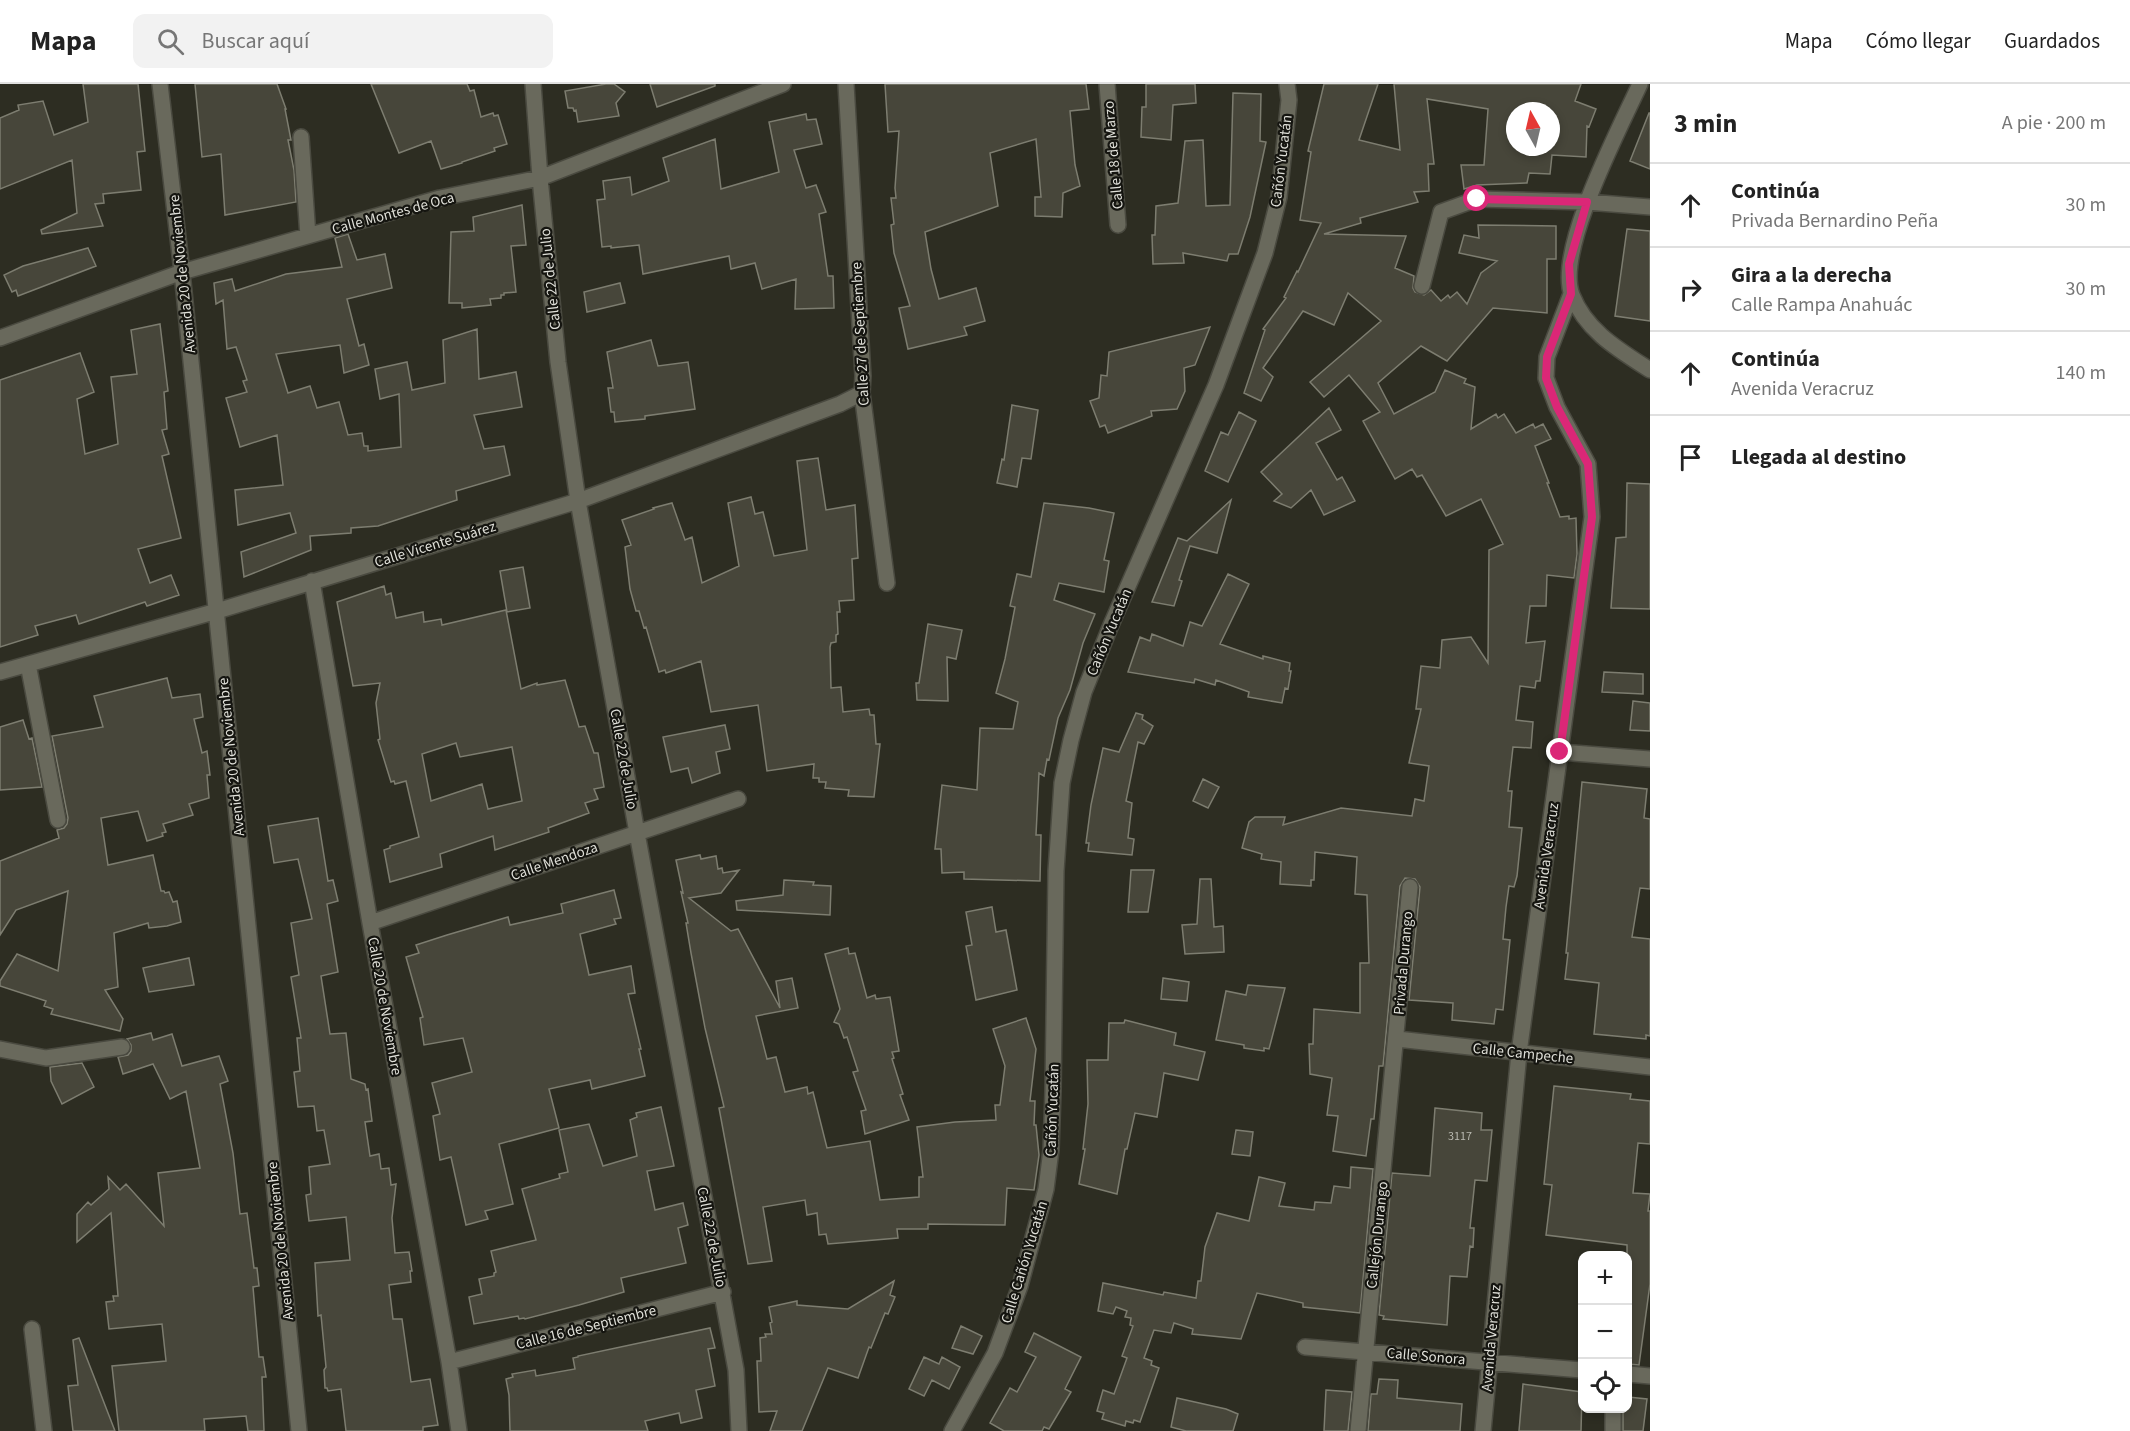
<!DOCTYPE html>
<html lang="es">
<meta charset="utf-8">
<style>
body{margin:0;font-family:"Source Sans 3",sans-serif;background:#f2f2f2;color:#222}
.controls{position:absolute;right:18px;bottom:18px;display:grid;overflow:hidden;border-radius:12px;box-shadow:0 3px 9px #0003}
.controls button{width:54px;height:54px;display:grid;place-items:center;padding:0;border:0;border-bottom:2px solid #e0e0e0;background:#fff;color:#222;font:30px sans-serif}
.compass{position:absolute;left:1506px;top:18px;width:54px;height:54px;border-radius:50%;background:#fff;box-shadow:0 3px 9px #0003;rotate:352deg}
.stop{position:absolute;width:18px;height:18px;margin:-14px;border:4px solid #db2777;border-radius:50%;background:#fff}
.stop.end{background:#db2777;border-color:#fff;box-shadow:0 2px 6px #0008}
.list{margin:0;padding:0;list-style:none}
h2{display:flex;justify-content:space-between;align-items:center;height:78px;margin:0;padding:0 24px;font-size:26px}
h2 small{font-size:20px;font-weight:400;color:#767676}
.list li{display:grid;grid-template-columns:39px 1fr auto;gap:18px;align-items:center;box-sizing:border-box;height:84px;padding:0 24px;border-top:2px solid #e0e0e0}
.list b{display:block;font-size:22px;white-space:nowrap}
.list p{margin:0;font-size:20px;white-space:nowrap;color:#767676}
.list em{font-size:20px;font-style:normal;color:#767676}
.icon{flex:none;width:33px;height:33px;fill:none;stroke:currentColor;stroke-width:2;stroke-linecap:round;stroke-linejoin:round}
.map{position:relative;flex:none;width:1650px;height:1347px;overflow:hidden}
header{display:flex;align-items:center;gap:36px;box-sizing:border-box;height:84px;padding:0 30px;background:#fff;border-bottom:2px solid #e0e0e0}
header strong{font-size:28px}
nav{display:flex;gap:33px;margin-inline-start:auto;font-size:21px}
.search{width:420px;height:54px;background:#f2f2f2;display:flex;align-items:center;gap:15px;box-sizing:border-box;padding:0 21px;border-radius:12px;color:#767676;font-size:22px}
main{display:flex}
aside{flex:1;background:#fff}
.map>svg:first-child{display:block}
.building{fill:#47463a;stroke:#7d7d70;stroke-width:1.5;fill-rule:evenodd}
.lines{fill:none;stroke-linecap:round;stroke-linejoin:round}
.minor-casing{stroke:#4a4a40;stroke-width:18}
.minor{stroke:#69695c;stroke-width:15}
.route{stroke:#db2777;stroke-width:8}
.labels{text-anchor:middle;stroke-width:4.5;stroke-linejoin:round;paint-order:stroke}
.number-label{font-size:12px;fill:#b9b9b0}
.street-label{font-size:15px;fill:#dfdfd8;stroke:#151510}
</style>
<header>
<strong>Mapa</strong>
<div class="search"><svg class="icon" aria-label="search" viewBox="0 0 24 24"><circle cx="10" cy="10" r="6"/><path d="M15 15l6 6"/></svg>Buscar aquí</div>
<nav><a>Mapa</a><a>Cómo llegar</a><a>Guardados</a></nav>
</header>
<main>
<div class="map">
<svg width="1650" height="1347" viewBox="0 0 1650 1347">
<rect width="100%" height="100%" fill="#2d2d22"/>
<!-- building -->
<path class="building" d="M83,0H138L145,67L137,68L141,106L103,110L104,119L95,120L103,142L42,150L41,146L77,129L72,76L0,105V34L19,26L18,21L43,17L54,51L88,38Z
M195,0H277L286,25H285L291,56H288L294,86L296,118L225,131L221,70L202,73Z
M371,0H467L470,7L474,6L481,33L493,29L494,32L498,31L507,60L494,64L495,67L462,78V79L441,85L431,57L399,69Z
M606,0H614L625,8L616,19L619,32L578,38L576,26L574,27L573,24H568L565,7Z
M650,0H715V2L657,23Z
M885,0H1086L1089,25L1070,27L1075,81L1080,102L1063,109L1062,133L1035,132V113H1041L1036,55L990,69L998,122L925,148L931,185L939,215L976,204L985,237L964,243L967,251L908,265L899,224L910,222L894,169L891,141L894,140L891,114H896L895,104L899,47L888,48Z
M1146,0H1195L1196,19L1173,21L1171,56L1141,53L1142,23H1146Z
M1324,0H1378L1359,56L1400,66L1394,0H1581L1575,17L1596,25L1589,43L1587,42L1586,73L1552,71L1550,90L1529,89L1527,99L1477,101L1464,105L1461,81H1484L1488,25L1427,15L1434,80H1428L1429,107L1414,108L1418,118L1360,134L1361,139L1324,150L1406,152L1395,184L1414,192L1413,204L1415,208L1424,211L1431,206L1441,217L1448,211L1450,214L1457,208L1467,220L1481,189L1497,177L1459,169L1464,151L1479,154L1478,141L1556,142V175H1547V229L1493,224L1447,277L1421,262L1378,299L1394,330L1435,308L1445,286L1466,295L1464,299L1475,303L1471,345L1496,330L1498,334L1504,330L1516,349L1533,340L1535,344L1543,340L1551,355L1535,362L1549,399H1547L1560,433L1569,432V435L1576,434L1577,470L1574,494L1547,491L1546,522H1530L1526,559L1545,557L1540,597H1536L1535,604L1520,602L1516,636L1533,638L1531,664L1513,663L1508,707H1512L1509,743L1522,744L1517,792L1514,803L1509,802L1506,823L1503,855L1510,856L1503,926L1496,925L1494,940L1452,936L1453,919L1409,916L1420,803L1415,795L1405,794L1400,802L1383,982H1379L1374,1035H1371L1366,1072L1333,1067L1338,1032L1327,1031L1332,994L1310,990L1309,960H1313L1314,925L1360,929V879H1369L1367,811L1355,810L1357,773L1315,768L1314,796H1311V802L1280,800L1281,778L1261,775L1262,770L1242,764L1249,738L1255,733H1285L1283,741L1341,724L1412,732L1415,715L1424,717L1429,682L1409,679L1421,625H1416L1421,582L1440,584L1442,556L1471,553L1488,579L1489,466L1503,460L1481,415L1446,432L1422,391L1417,393L1412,385L1395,395L1363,337L1380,328L1349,291L1324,313L1310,298L1381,237L1348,209L1334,241L1303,227L1263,284L1273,293L1261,317L1244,309L1265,246L1263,245L1286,214L1284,213L1297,187L1298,188L1321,139L1300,136L1311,68L1308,67ZM1515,27H1551V63H1515Z
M1233,9L1261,10L1260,57L1266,58L1250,133L1238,170H1229L1227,177L1183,169L1184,179L1153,180L1152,151H1155L1156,122L1178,119L1185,57L1203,56L1206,122L1230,121Z
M1649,29H1650V85L1630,77Z
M806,30L807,36L816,35L822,60L794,66L806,104L816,101L826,128L819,130L828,192H833L834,224L795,225L796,195L762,205L755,179L731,185L729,172L643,190L639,161L611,164V162L602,163L597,116L605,115L603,97L630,93L632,111L669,97L663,74L715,55L721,105L779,88L769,38Z
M522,121L526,161L511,162L516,208L504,209V211H501V214L490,215L491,221L462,224V219H449L451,148L474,147L473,133Z
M1627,145L1650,147V237L1615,232Z
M348,150L357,176L385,170L392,204L347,215L359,262L364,260L369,281L344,289L340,261L276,270L288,309L310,302L317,324L339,318L348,351L362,349L364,362H368V367L401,363L399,310L380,315L375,285L407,278L412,306L445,299L443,256L477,245L479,295L516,288L522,323L474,331L484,365L504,362L510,391L456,407L457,416L378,442L351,444V449L310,452L311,466L244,493L241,468L296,449L290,429L238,441L235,406L283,401L277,351L240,363L226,314L247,308L243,297L247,296L236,263L227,265L223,216L216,220L214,199L232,195L235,207L286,190L342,183L335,154Z
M88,164L96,182L18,212L16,206L12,208L4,191L23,182Z
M620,199L625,219L587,228L584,208Z
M160,240L168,307L164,308L167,345L162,346L169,370L162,372L181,454L138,465L150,499L171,491L179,511L147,522L145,518L79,540L76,531L35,542L38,551L0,563V296L80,269L94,308L77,315L85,370L118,360L111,293L137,290L131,246Z
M1210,243L1195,281L1184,284L1185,307L1177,325L1151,327L1152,332L1108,349L1105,341L1100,343L1090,317L1099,314L1101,291L1107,292L1109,268Z
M651,256L658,282L688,278L695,325L645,332V335L615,338L614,328H611L608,304H613L607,268Z
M1012,321L1038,326L1031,375L1022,374L1017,403L997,399L1002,375L1004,376Z
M1329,324L1341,346L1316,359L1337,396L1342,393L1355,417L1324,431L1311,406L1291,424L1274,417L1282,410L1261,388Z
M1239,328L1256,337L1228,398L1205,387L1221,348L1228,351Z
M818,374L826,426L855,421L858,474L852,475L854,516L839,517L840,528H837L838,550L836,551V558L831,559L830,563L831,604L841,603L843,628L869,625L870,631H874L876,660H880L874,713L848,712L849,706L825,704L826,698H819V694H813L814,680L767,687L758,621L711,628L701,577L666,589L665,586L659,588L646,543L644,544L639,527H636L630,505L625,463L631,461L622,436L654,425L653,424L672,419L685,456L692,453L702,499L739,482L728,419L751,413L755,430L763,428L774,472L807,466L797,377Z
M1627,399L1650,400V525L1611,524L1616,454L1626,453Z
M1231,416L1217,469L1190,462L1179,496L1182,497L1174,522L1152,518L1178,454L1187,457Z
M1044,419L1089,424L1114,429L1104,476L1109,477L1104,508L1059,499L1054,516L1095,530L1083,559L1070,606L1058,634L1049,676L1047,675L1044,692L1039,689L1036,751H1041L1040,797L964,795V788L942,789L941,765H935L942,701L977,706L980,644L1013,645L1018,618L996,609L1005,575L1015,523L1010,522L1017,490L1031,493Z
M523,483L530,524L507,528L500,487Z
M1228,490L1249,500L1220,560L1263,575V572L1290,579L1289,587H1291L1288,605L1285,604L1282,619L1248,613L1249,608L1216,596L1215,601L1195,595L1194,599L1128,588L1140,553L1150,557L1152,550L1183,562L1190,538L1202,542Z
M384,502L386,511L391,509L396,534L423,528L424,538L441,535L442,541L506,526L521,605L537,599V601L565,596L579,643L585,642L594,669H598L604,703L594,705L598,715L585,719L589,729L548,744L549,748L495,766L493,752L440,770L442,783L390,798L384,766L390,764V762L419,753L406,697L395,700L394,697L391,698L378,656L380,655L376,619L380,599L353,602L337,518ZM456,659L460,673L512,663L522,717L488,725L482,700L431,717L422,670Z
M928,540L962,546L956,575L947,573L948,617L917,616L916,599H919Z
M1604,588L1643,590V610L1602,608Z
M167,594L172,614L200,610L203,633L194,635L202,669L207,667L210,691H207L209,714L189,720L193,731L163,740L166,748L162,749L163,752L147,757L138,727L101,734L108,781L153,771L161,807H164L165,809L169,808L173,818L177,817L181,838L167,842L149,844L148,839L114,849L118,903L105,906L123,935L120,947L51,930L53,925L44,922L46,917L0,902V897L17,870L58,887L68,807L16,826L0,851V777L59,754L57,746L64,744L67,740L68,734L52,652L103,643L94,612Z
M1633,617L1650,619V647L1630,646Z
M1136,629L1143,631L1142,635L1153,642L1144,660L1138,658L1126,717L1132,719L1128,754L1134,755L1132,771L1088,767L1089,759H1086L1091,721L1103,664L1119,668Z
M23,636L29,655L32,654L42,703L0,706V643Z
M725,641L730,665L716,668L720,689L692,699L688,684L671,688L663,653Z
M1203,695L1219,703L1208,724L1193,717Z
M1582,698L1647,705L1644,734L1650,735V805L1640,804L1632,853L1650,855V952L1646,951V955L1594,950L1599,899L1565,895L1568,869H1566Z
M318,734L328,797L333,796L338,817L327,820L338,888L321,892L330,950L346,949L351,995L365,1000L366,1006L368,1005L372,1037L365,1038L370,1072L379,1070L381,1085L389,1084L391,1101L396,1100L392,1134L395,1169L409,1168L412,1187H410L411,1198L389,1201L393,1235H402L411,1298L430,1295L438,1341L423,1343V1347H346L341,1305L328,1307L327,1304H325L324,1286L326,1283L321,1231L318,1232L315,1179L350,1176L346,1133L309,1137L306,1111L311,1110L309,1083L330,1080L324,1046L317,1047L314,1022L298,1023L294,988L300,987L297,954H301L291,893L299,891L291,839L312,835L298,775L274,779L268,742Z
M700,771L701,775L716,772L718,785L722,784L723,789L739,786L721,809L689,814L731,847L738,845L780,924L776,897L792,894L798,924L756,932L767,975L776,973L785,1008L807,1003L808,1010L813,1008L827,1064L870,1057L880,1116L919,1113V1093H923L917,1043L955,1038L996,1036L995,1021H1000L1005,982L993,945L1026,934L1036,965L1030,1017H1035L1034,1041H1036L1039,1071L1034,1106L1007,1104L1005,1141L928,1140V1145H897L898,1154L828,1160L826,1150L819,1151L817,1129L807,1131L805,1116L763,1123L772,1177L748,1180L719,1024L724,1023L705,944L691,869L686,839H688L681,808L683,809L676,776Z
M1131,786H1154L1148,828H1128Z
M1200,795H1211L1214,843L1223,842L1224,868L1185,870L1182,841L1197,840Z
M784,796L814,798L813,801L831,802L830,831L737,826L736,817L783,811Z
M614,806L621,834L614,835L616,840L580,850L589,891L631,882L635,909L628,910L641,965H639L645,992L592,1005L590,996L549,1005L559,1044L499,1060L513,1120L485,1127L488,1135L466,1141L451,1073L440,1076L433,1032L440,1030L432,999L472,988L463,954L424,961L420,934L423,933L406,873L419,869L416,861L447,851L508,833L510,841L563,829L561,820Z
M992,823L996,848L1006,846L1017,906L976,916L966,862L972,861L966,828Z
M848,864L849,870L855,869L867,914L875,911L876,915L890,913L899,967L892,968L894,974L892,975L903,1010L900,1011L909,1036L865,1050L861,1027L866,1026L853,988L858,987L847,953L844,954L839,940L834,938L840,925L825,870Z
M189,874L194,901L149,908L143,884Z
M1163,894L1189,898L1187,917L1161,915Z
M1248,901L1285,904L1269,965L1264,964V967L1244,964V961L1216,956L1226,907L1246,911Z
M1125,936L1176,949L1174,961L1205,968L1198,996L1164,989L1157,1033L1135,1029L1127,1065H1125L1117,1110L1079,1100L1085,1065H1083L1088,1020L1087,976H1108L1109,939H1124Z
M151,949L153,956L172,950L182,982L219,972L228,997L220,1000L233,1069L240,1130L247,1129L254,1184H257L259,1202L253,1203L259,1273H263L266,1293H262L264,1347H248L246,1332L204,1335L205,1347H119L112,1282L166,1277L162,1240L109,1245L106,1218L114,1217L113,1212H118L111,1129L77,1158V1130L88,1118L91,1121L109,1105L108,1093L120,1106L126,1100L164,1142L158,1089L200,1084L186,1007L170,1015L153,980L123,990L118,973L128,971L131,967V961L127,955Z
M82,979L94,1003L62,1020L51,997L50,983Z
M1554,1002L1631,1010L1630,1015L1650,1017V1060L1638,1059L1633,1109L1650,1110L1648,1127H1650V1200L1639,1281L1628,1280L1627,1161L1546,1151L1552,1101L1544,1100Z
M661,1023L674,1082L647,1087L655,1126L683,1119L688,1141L678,1144L686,1179L621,1194L624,1208L579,1221L525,1235L524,1234L519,1235L518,1232L474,1240L469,1213L482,1210L479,1195L494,1192V1189L496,1188L491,1167L536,1156L522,1105L560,1094L559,1090L568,1088L559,1046L589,1040L603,1082L637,1072L630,1036L637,1033L636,1029Z
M1435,1024L1482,1029L1481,1046H1492L1487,1097L1475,1096L1470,1144H1474L1473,1163L1470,1162L1467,1193L1450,1192L1447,1241L1383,1235L1384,1232L1379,1231L1392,1089L1430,1092Z
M1236,1046L1253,1048L1250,1072L1232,1070Z
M1351,1083L1373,1085L1360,1229L1303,1223V1219L1257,1209L1241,1255L1192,1250L1193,1245L1174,1239L1171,1249L1154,1246L1144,1274L1152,1277L1151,1281L1159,1284L1140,1338L1134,1336L1133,1339L1126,1337L1125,1342L1102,1335L1104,1329L1097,1327L1103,1306L1114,1310L1127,1274L1122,1272L1133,1242L1130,1241L1131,1234L1125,1233L1127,1227L1116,1223L1113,1230L1098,1227L1103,1199L1163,1211L1164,1208L1196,1214L1198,1197H1201L1205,1163L1217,1129L1249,1137L1259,1093L1285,1099L1279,1122L1314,1126L1315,1118L1331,1119L1334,1102L1350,1104Z
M894,1197L890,1211L895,1213L888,1230L885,1229L871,1264L869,1263L858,1294L828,1284L802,1347H770L777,1327L759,1328L757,1277H761L760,1254L766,1253L765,1250H772L770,1239L772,1238L769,1223L797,1217V1221L848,1225Z
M961,1242L982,1252L973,1270L952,1264Z
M710,1244L715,1264L708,1265L715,1302L696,1306L702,1334L681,1339L679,1329L645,1337L648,1347H510L509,1311L506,1295L513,1293L512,1290L535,1286L536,1292L575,1285L573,1274L578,1273V1272Z
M1034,1249L1081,1273L1065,1305L1071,1308L1049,1345L1044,1343L1042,1347H1004L990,1339L1010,1304L1017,1308L1036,1273L1025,1268Z
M79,1254L115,1347H73L68,1302L78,1301L73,1256Z
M924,1273L939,1280L942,1273L960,1283L949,1305L932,1296L924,1312L909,1305Z
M1379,1295L1398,1296L1397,1314L1462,1320L1460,1347H1368L1371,1310H1377Z
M1523,1300L1582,1308L1581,1347H1519Z
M1326,1306L1352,1308L1348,1347H1324Z
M1628,1313L1647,1315L1643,1347H1623V1324H1628Z
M1177,1314L1226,1325L1238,1330L1233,1347H1186L1171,1343Z"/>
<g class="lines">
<defs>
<path id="minor" d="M160,0L182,188L299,1347
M533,0L540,94L558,278L578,417L637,749L736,1286L739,1347
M846,0L863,292L862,309L887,499
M1107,0L1118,141
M1640,0C1620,44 1555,167 1572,211C1586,247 1619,266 1650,286
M301,53L308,152
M1422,202L1441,128L1477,115L1587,118L1650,123
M0,254L182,188L440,114L540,94L783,0
M312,497L370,839L449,1278L459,1347
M28,580L58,736
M0,588L217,527L578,417L840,320L862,309
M1560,668L1650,675
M370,839L738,715
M1397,955L1650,983
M0,965L46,974L122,963
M32,1245L44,1347
M1305,1263L1582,1286
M449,1278L723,1208
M1628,1290L1650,1292
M952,1347L995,1269L1020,1202L1046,1105L1051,1066L1053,1007L1056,787L1062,699L1071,656L1084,608L1111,541L1216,301L1265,169L1279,113L1289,16L1287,0
M1358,1347L1410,803
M1483,1347L1519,969L1592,433L1588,380L1557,323L1546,294L1547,273L1571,210
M1613,1347V1324"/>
</defs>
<!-- minor casing -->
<use href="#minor" class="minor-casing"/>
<!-- minor -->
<use href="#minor" class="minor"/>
</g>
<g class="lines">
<!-- route -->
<path class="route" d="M1477,115L1587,118L1569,180L1571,210L1547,273L1546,294L1557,323L1588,380L1592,433L1560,668"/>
</g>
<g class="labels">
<!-- number labels -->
<g class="number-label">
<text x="1460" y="1056">3117</text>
</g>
<!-- street labels -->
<g class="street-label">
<text transform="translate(1113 71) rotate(-95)" y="5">Calle 18 de Marzo</text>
<text transform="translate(1281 77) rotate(-83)" y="5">Cañón Yucatán</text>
<text transform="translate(393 129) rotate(-15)" y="5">Calle Montes de Oca</text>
<text transform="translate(182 190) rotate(-96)" y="5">Avenida 20 de Noviembre</text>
<text transform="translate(550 195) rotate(-96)" y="5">Calle 22 de Julio</text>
<text transform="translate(860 250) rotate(-93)" y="5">Calle 27 de Septiembre</text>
<text transform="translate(435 460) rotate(-17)" y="5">Calle Vicente Suárez</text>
<text transform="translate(1109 548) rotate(-67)" y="5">Cañón Yucatán</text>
<text transform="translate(231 673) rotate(-96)" y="5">Avenida 20 de Noviembre</text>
<text transform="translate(624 675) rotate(80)" y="5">Calle 22 de Julio</text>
<text transform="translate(1546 772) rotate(-82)" y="5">Avenida Veracruz</text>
<text transform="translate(554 777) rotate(-19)" y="5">Calle Mendoza</text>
<text transform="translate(1403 879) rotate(-85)" y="5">Privada Durango</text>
<text transform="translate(385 922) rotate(80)" y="5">Calle 20 de Noviembre</text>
<text transform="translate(1523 969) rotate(6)" y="5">Calle Campeche</text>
<text transform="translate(1052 1026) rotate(-88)" y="5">Cañón Yucatán</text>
<text transform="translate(1377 1151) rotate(-84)" y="5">Callejón Durango</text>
<text transform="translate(712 1153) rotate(79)" y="5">Calle 22 de Julio</text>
<text transform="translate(280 1157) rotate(-96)" y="5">Avenida 20 de Noviembre</text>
<text transform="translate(1024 1178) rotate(-73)" y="5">Calle Cañón Yucatán</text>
<text transform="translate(586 1243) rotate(-14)" y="5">Calle 16 de Septiembre</text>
<text transform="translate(1491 1254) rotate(-85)" y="5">Avenida Veracruz</text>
<text transform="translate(1426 1272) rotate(5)" y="5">Calle Sonora</text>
</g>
</g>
</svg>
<div class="controls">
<button>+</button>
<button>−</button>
<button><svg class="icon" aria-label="locate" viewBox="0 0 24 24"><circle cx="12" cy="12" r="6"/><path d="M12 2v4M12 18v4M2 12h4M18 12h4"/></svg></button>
</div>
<svg class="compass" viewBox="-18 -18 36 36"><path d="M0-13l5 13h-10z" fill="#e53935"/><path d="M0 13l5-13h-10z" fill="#767676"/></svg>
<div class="stop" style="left:1477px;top:115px"></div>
<div class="stop end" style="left:1560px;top:668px"></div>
</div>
<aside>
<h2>3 min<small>A pie · 200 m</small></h2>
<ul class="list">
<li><svg class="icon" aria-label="ahead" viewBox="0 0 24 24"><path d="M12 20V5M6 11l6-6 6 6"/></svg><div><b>Continúa</b><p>Privada Bernardino Peña</p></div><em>30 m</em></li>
<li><svg class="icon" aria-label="right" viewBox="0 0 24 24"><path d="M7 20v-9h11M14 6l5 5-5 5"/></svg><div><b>Gira a la derecha</b><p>Calle Rampa Anahuác</p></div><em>30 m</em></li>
<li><svg class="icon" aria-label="ahead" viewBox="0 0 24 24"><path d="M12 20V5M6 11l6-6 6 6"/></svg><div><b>Continúa</b><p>Avenida Veracruz</p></div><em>140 m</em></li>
<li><svg class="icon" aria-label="arrive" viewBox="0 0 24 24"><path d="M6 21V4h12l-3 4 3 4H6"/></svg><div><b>Llegada al destino</b></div></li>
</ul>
</aside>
</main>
